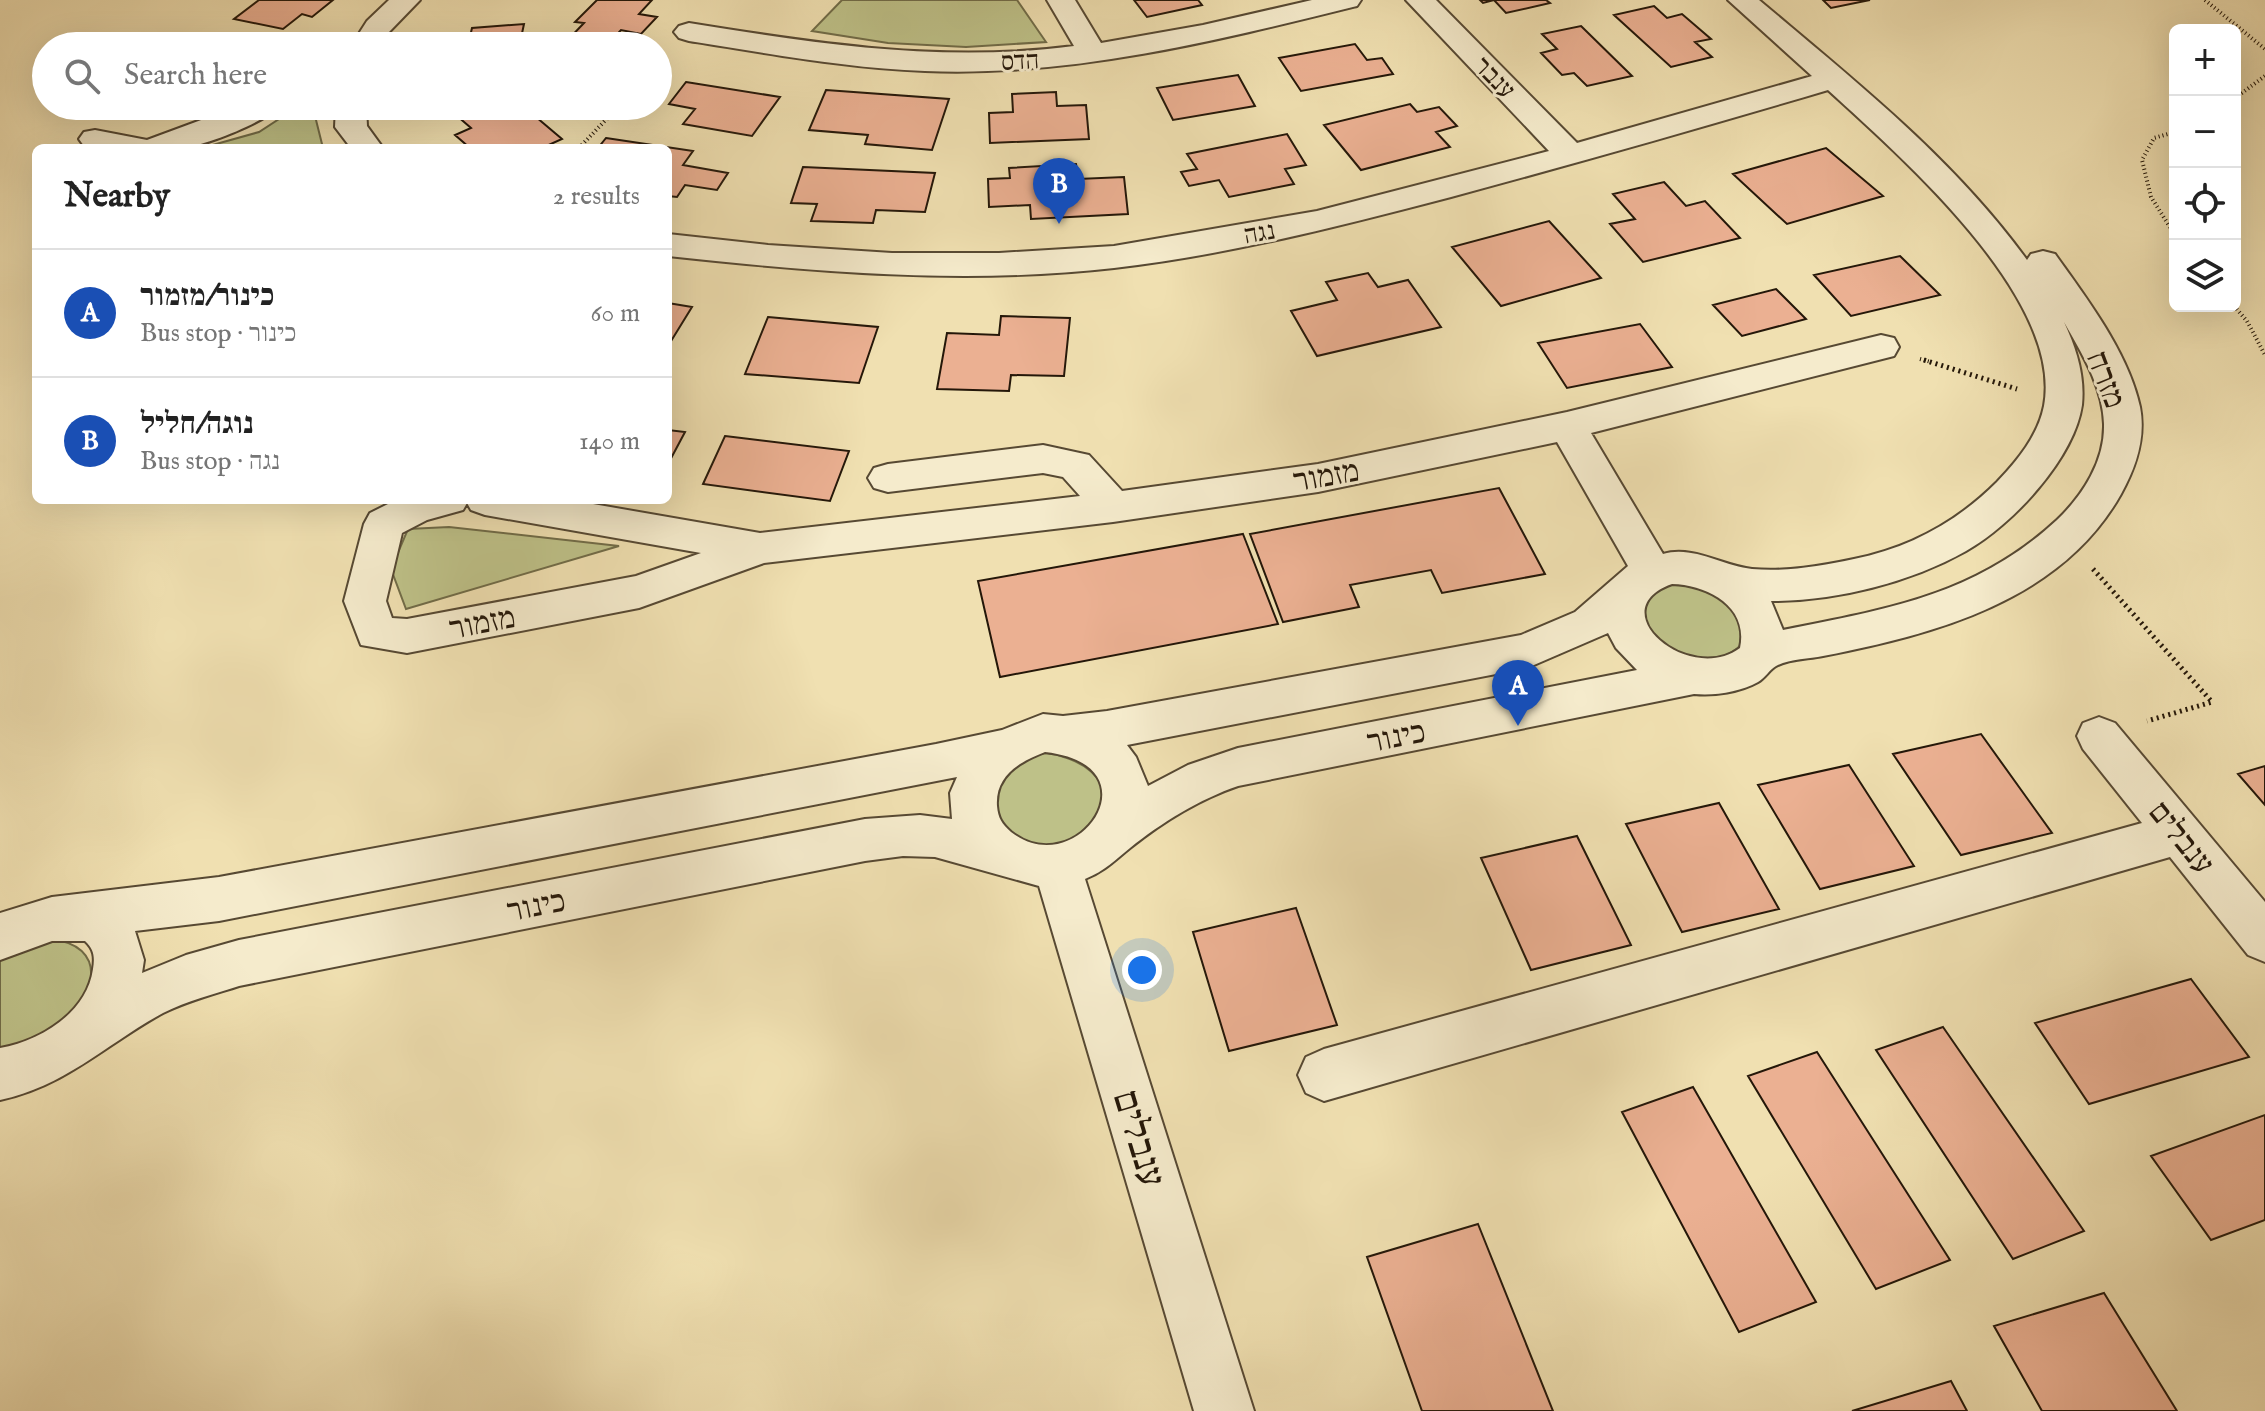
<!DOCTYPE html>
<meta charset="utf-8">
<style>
body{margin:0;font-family:"IM FELL English","Frank Ruhl Libre",serif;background:#f2f2f2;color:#222}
.controls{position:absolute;right:24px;top:24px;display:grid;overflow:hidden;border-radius:12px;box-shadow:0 8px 32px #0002}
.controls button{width:72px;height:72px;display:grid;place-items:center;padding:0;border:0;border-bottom:2px solid #e0e0e0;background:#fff;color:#222;font:40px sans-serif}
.you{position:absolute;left:1142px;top:970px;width:28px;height:28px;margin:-20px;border:6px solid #fff;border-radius:50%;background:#1a73e8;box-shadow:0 0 0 12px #1a73e833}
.badge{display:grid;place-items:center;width:52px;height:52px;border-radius:50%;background:#2563eb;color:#fff;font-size:26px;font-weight:700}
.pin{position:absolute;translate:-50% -66px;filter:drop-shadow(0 2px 4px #0008)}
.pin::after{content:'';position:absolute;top:42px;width:28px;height:24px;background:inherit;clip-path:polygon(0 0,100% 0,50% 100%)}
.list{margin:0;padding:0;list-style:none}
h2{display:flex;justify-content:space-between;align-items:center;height:104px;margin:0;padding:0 32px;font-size:34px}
h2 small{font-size:26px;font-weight:400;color:#767676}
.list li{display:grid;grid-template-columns:52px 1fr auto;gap:24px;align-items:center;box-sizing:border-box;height:128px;padding:0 32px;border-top:2px solid #e0e0e0}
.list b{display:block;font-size:30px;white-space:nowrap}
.list p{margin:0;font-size:26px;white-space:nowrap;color:#767676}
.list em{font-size:26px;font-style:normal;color:#767676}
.icon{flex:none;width:44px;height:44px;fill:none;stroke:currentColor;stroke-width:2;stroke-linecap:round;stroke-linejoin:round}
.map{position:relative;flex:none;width:2265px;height:1411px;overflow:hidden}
.search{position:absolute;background:#fff;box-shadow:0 8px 32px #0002;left:32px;top:32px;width:640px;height:88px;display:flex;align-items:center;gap:20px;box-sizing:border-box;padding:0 28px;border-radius:44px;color:#767676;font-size:30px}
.panel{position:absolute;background:#fff;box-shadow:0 8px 32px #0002;left:32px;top:144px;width:640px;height:360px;border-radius:12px}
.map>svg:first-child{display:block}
.green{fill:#bec188;stroke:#716c48;stroke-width:2}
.building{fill:#ebb092;stroke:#241709;stroke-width:2}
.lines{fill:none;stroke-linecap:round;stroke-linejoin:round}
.minor-casing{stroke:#574933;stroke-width:4}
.path-far1{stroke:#241709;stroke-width:4;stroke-dasharray:1 3;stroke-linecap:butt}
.path{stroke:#241709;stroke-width:5;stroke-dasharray:2 4;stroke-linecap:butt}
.minor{fill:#f5ebcc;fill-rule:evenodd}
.labels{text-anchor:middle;stroke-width:6;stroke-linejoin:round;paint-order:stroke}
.far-street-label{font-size:26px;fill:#241709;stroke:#f5ebcc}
.street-label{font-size:32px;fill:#241709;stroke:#f5ebcc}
.near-street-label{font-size:38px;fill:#241709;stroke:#f5ebcc}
</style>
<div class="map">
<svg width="2265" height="1411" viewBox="0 0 2265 1411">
<rect width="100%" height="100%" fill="#f0e0b1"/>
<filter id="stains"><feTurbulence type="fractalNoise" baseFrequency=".0025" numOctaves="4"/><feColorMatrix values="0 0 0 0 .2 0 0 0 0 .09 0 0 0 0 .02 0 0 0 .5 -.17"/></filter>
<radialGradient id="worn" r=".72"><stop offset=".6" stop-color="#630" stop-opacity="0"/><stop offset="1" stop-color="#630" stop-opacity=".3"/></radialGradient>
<!-- green -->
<path class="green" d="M842,0H1017L1046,42L966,47L888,43L812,31Z
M299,106H319L316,120L323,148L209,146L259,132Z
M449,527L619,546L406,609L391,569L408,529Z
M1695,582L1736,606L1743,643C1727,661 1694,667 1673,654C1662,647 1651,632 1642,622L1644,598L1664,583Z
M1046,753C1075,756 1118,778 1101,814C1097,823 1087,832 1081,840L1030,848L993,818C995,778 1004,760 1046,753Z
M50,939C109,945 97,997 62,1027C47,1040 18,1047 0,1055V958Z"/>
<!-- building -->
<path class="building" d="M259,0H333L312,17L302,14L283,29L234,19Z
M597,0H652L639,14L657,17L641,34L621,30L606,46H562L584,23L575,22Z
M1134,0H1198L1202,5L1147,17Z
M1480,0H1546L1550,3L1506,13L1494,0L1483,3Z
M1823,0H1870L1831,8Z
M1654,6L1667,18L1682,14L1711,39L1695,42L1712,57L1671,67L1614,15Z
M524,24L521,38L537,37L535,46H440V43L469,41L472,28Z
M1581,26L1632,76L1587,86L1574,73L1562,75L1541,53L1557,49L1542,34Z
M1355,44L1367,60L1382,58L1393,74L1301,91L1279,58Z
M1238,75L1255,106L1173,120L1157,88Z
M686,82L780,97L752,136L683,124L695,109L669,104Z
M826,90L949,99L932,150L865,144L868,135L809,130Z
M1056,92L1057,106L1086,105L1089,139L990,143L989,113L1013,112L1012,94Z
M1410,104L1417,112L1439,107L1457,126L1436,132L1450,147L1361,170L1324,125Z
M135,106H185L173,115Z
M475,106H523L562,139L542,148H470L455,135L471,128L456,115Z
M1287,134L1306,165L1285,169L1294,184L1229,197L1219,180L1189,186L1181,172L1197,169L1187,154Z
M606,138L693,151L683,165L728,173L717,190L685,185L677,197L668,196V148H598Z
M1826,148L1883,196L1787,224L1733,174Z
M1076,164L1078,179L1124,177L1128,214L1031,219L1030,205L989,207L988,179L1010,178L1009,168Z
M803,167L935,173L925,212L876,210L873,223L811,221L817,204L791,203Z
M1664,182L1686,206L1705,201L1740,238L1643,262L1610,224L1635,219L1613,194Z
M1549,221L1601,278L1501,306L1452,247Z
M1900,256L1940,295L1851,316L1814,275Z
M1368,273L1378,287L1408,280L1441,327L1317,356L1291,311L1337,300L1326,282Z
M1776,289L1806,319L1742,336L1713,305Z
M668,303L692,307L668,346Z
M1001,316L1070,318L1064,376L1011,375L1009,391L937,389L947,333L999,335Z
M768,317L878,327L859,383L745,374Z
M1640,324L1672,367L1567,388L1538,343Z
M668,430L685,432L668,464Z
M725,436L849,451L830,501L703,484Z
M1499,488L1545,574L1442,593L1431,570L1350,585L1359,607L1283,622L1250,534Z
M1243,534L1278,624L1000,677L978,581Z
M1981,734L2052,833L1961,855L1893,754Z
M1849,765L1914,866L1820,889L1758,785Z
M2265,766V805L2238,774Z
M1719,803L1779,909L1682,932L1626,824Z
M1577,836L1631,945L1531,970L1481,858Z
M1296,908L1337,1025L1229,1051L1193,932Z
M2191,979L2249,1057L2089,1104L2035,1023Z
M1943,1027L2084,1231L2013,1259L1876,1050Z
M1817,1052L1950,1260L1876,1289L1748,1076Z
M1693,1087L1816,1302L1739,1332L1622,1112Z
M2265,1115V1220L2211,1240L2151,1156Z
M1478,1224L1553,1411H1422L1367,1257Z
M2104,1293L2177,1411H2042L1994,1326Z
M1951,1381L1967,1411H1852Z"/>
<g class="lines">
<defs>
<path id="minor" d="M389,0H420L389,32L381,46H351L367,21Z
M1047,0H1075L1101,43L1203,25L1312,0H1361L1357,6C1216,41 1072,77 925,71C845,68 767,53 689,41L679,38L674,32L679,26L689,23C818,44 943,63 1074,46Z
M1406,0H1436L1577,143L1812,76L1728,0H1759C1854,80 1954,159 2027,260L2031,254L2043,251L2055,254C2087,299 2128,352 2140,407C2146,438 2136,467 2121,494C2061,601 1935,634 1823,656C1809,659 1788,659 1776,666C1770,669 1765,678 1758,682C1740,692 1715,696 1694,694L1238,786C1200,799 1161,823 1130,848C1115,860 1105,871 1085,879L1254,1411H1194L1039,886L935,857L903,856L865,861L239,986C214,994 187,1001 163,1013C106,1044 66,1086 0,1100V1048C40,1041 87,1013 93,969C95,957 94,949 85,941H52L0,960V913L52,897L219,877L936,744L1002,730L1043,714L1063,716L1107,711L1521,635L1575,612L1628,566L1557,442L1318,492L1113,522L764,563L639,608L407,653L361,645L344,601L364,524L370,513L396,500H570L760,533L1080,496L1063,477L1043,473L888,492L874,488L868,478L874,468L888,464L1043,445L1089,455L1122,491L1318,464L1567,412L1881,335L1894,338L1899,347L1894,356L1591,433L1663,554C1693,545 1723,566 1752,569C1786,572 1821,566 1854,559C1909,548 1957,522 1997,482C2017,461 2038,436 2044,406C2064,298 1900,156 1828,90C1703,127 1577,163 1451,197C1340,226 1228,255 1114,268C966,285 815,272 668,256V234L768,245L892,253H999L1114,246L1317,211L1549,151ZM2064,322C2081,352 2103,387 2104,424C2105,461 2083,495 2057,520C1976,595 1888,609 1783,630L1771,601C1836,601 1909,583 1966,551C2012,525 2074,459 2082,405C2085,375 2076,348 2064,322ZM467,503L471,510L485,515L701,553L636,576L407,619L392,618L386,601L402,533L427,520L463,510ZM1672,584C1707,585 1749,606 1740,648C1689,686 1599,610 1672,584ZM1608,633L1616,648L1637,670L1238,748L1188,765L1148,786L1136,757L1127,745L1527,668ZM1045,752C1160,765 1077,884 1011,832C1002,824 998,818 997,806C995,776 1019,762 1045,752ZM957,777L950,793L952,819L920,815L865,819L239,940L186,955L142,973L144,960L135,931L219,921Z
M239,106H278C267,122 202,147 181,148C152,150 122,148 93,148L84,146L79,139L84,132L95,130L147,140Z
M336,106H366L367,126L383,148H351L335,127Z
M2099,717L2115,723L2265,902V962L2248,955L2170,857L1324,1101L1306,1093L1298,1075L1306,1057L1324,1049L2142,823L2083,749L2077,736L2083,723Z"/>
</defs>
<!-- minor casing -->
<use href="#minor" class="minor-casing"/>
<!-- path-far1 -->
<path class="path-far1" d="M2205,0L2265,49
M2235,98L2265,76
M2175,132L2154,138L2142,160L2151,197L2175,235
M579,148L619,106
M2234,306L2247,321L2265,355
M1920,359L1931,362"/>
<!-- path -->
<path class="path" d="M1924,360L2017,389
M2093,569L2212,702L2147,721"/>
<!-- minor -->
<use href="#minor" class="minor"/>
</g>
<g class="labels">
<!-- far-street labels -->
<g class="far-street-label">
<text transform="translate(1020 60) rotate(-3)" y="9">הדס</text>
<text transform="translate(1495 77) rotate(46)" y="9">ענבר</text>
<text transform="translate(1259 232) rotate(-10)" y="9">נגה</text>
</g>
<!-- street labels -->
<g class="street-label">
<text transform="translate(2107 379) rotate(69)" y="11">מזרח</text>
<text transform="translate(1326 475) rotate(-10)" y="11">מזמור</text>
<text transform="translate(482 622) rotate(-11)" y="11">מזמור</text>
<text transform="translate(1396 736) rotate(-11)" y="11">כינור</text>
<text transform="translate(2182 837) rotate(51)" y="11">ענבלים</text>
<text transform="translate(536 905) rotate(-11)" y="11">כינור</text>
</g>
<!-- near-street labels -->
<g class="near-street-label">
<text transform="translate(1140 1138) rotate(73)" y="13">ענבלים</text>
</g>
</g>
<rect width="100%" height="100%" filter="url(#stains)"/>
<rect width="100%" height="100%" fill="url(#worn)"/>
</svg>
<div class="controls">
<button>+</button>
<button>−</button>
<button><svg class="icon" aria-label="locate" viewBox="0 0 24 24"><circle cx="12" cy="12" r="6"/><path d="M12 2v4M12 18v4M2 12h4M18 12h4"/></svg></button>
<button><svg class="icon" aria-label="layers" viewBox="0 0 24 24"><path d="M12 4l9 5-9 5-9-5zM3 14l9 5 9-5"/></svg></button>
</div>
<div class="you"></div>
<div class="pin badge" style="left:1518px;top:726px;background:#1a4fb4">A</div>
<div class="pin badge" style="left:1059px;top:224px;background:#1a4fb4">B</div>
<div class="search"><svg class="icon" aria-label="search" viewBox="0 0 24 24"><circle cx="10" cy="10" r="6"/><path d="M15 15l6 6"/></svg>Search here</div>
<section class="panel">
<h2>Nearby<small>2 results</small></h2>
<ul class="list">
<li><span class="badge" style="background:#1a4fb4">A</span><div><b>כינור/מזמור</b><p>Bus stop · כינור</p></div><em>60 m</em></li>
<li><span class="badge" style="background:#1a4fb4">B</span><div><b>נוגה/חליל</b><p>Bus stop · נגה</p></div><em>140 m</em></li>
</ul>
</section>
</div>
